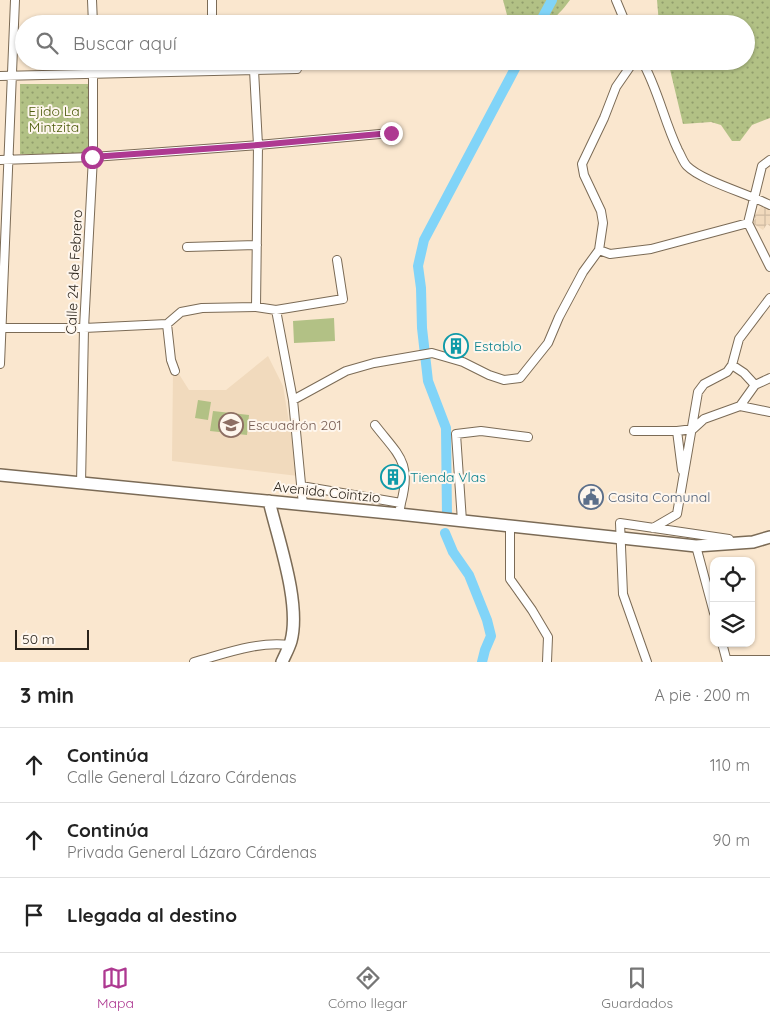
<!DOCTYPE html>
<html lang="es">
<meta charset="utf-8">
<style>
body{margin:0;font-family:Quicksand,sans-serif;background:#f6f6f6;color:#222}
.controls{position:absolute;right:15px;bottom:15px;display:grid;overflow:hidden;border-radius:10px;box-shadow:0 1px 4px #0004}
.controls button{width:45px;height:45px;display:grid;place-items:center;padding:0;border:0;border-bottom:1px solid #e0e0e0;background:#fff;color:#222;font:25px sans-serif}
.scale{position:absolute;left:15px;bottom:12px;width:74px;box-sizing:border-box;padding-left:5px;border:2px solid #2b241b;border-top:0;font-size:14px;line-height:18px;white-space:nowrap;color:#2b241b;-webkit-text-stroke:4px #fef6ed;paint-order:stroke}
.stop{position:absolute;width:15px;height:15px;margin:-11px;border:4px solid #ae3991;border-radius:50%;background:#fff}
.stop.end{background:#ae3991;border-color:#fff;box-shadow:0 1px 5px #0008}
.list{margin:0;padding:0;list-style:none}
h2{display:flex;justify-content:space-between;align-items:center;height:65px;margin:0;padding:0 20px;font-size:21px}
h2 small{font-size:16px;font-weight:400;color:#767676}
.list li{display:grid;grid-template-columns:32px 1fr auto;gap:15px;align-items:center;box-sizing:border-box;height:75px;padding:0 20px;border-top:1px solid #e0e0e0}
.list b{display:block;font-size:19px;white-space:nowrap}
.list p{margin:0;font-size:16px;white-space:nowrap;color:#767676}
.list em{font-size:16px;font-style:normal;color:#767676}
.icon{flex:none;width:28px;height:28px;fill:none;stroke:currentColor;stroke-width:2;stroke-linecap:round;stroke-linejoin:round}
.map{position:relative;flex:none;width:770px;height:662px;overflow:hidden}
.search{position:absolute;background:#fff;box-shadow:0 1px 4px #0004;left:15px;right:15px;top:15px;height:55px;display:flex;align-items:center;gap:12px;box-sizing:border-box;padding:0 18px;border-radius:28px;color:#767676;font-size:19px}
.sheet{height:290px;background:#fff}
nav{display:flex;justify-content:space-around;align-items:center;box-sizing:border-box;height:70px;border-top:1px solid #e0e0e0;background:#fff;font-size:14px;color:#767676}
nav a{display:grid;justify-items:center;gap:2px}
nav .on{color:#ae3991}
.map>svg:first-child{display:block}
.built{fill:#f1dabd}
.industrial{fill:url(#industrial-grid)}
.park{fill:url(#park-dots)}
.garden{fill:#b2c185}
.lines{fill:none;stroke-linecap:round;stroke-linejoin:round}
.canal{stroke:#81d4f8;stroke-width:10}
.street-casing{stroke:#7b6b56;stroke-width:10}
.secondary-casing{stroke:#7b6b56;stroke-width:14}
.street{stroke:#fff;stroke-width:8}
.secondary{stroke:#fff;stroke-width:11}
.route{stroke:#ae3991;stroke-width:6}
.labels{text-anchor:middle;stroke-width:4;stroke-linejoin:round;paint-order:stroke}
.park-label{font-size:14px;fill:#4f5e0f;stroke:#fef6ed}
.street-label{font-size:14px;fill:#2b241b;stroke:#fef6ed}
.culture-label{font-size:14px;fill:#0d838f;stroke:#fef6ed;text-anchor:start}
.education-label{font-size:14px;fill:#785e54;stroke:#fef6ed;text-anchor:start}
.service-label{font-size:14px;fill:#4e5e75;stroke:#fef6ed;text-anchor:start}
</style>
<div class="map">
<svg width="770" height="662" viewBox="0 0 770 662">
<defs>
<pattern id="industrial-grid" width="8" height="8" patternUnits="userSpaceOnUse" patternTransform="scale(1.25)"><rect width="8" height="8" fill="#f1dabd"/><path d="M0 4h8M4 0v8" fill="none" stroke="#cfbba2"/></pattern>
<pattern id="park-dots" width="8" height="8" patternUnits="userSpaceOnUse" patternTransform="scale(1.25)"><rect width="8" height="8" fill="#b2c185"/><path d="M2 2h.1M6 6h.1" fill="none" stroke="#919d6c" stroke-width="1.8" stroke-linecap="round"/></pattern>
</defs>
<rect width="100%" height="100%" fill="#fae7cf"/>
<!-- built -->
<path class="built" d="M268,356L283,386L298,476L172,461L173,371H177L189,390H226Z"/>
<!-- industrial -->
<path class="industrial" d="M763,203L770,207V226L767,224L763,230L752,223L756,218L754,217Z"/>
<!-- park -->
<path class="park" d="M503,0H570C548,30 541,24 507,24V15Z
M657,0H770V118L752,125L740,141H732L721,125L711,122L683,124L668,61H746V24H659Z
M20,84H88V154H20Z"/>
<!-- garden -->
<path class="garden" d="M334,318L335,341L294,343L293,321Z
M198,400L211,402L208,420L195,418Z
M213,411L249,415L247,435L210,431Z"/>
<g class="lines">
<!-- canal -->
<path class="canal" d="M539,24L552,0
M447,516L446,428L428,381L422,328L421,288L418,266L424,240L519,61
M445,533L453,552L469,575L487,620L491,636L485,650L482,662"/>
<defs>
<path id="street" d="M92,0L93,24
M212,0V24
M616,0L626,24
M642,61C658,89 664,121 678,150C681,155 683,162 687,166C702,181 749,194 770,205
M254,70L258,145L256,307
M0,76L297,69
M0,160L93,157L258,145L391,133
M770,160L762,166L748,223L770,267
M187,247L257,245
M599,250L610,254L651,249L748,223
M276,310L293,400L303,505
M167,324L171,360L175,371
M0,328H84L167,324L181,312L202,308L256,307L276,310L343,299L337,260
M0,364L15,0
M732,365L744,373L755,385
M293,400L346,371L374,363L432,353L463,362L489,375L504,380L520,378L548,343L559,317L583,272L599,250L603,223L601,211L584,175L582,164L604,118L616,87L634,61
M740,406L770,412
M375,425C399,456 412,462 401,503
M634,431H677L693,429L704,419L740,406L755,385L770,378
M677,431L682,470
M81,484L84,328L93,157V61
M301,486L401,503L399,514
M462,521L456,434L481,431L528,437
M510,527V579L532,610L548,637L547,662
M653,528L677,514L698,392L704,384L727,372L732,365L739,339L770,298
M696,546L714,613
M722,643L727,662
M727,660H770
M194,662C224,654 257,641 289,645
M647,662L623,594L620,523L729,539"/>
<path id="secondary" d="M0,475L399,514L696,546L753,542L770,537
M269,501C278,539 301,603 291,641C289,648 285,655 282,662"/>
</defs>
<!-- street casing -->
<use href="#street" class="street-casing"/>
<!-- secondary casing -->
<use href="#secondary" class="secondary-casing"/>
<!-- street -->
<use href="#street" class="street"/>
<!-- secondary -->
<use href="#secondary" class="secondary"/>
</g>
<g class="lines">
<!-- route -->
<path class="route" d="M92,157L258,145L391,133"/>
</g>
<!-- icons -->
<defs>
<symbol id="building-ring" viewBox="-11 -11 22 22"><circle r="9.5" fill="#fef6ed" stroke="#0f9aa8" stroke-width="1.5"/><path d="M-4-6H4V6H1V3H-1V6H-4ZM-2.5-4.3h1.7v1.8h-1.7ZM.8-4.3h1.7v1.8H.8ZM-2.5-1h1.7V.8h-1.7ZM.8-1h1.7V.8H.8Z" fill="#0f9aa8"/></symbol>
<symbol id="school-ring" viewBox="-11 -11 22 22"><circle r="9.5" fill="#fef6ed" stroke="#8d6e63" stroke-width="1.5"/><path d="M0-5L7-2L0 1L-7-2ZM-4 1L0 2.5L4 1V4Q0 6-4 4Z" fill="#8d6e63"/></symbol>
<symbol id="civic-ring" viewBox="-11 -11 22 22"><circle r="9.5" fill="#fef6ed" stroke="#5c6f8a" stroke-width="1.5"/><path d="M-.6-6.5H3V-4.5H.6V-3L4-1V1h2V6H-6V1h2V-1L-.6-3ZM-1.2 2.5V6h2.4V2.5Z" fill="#5c6f8a"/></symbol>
</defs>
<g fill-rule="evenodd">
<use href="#building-ring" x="442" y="332" width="28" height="28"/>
<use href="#school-ring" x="217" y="411" width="28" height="28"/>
<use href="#building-ring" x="379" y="463" width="28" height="28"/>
<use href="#civic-ring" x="577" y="483" width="28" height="28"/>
</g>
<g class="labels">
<!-- park labels -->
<g class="park-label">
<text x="54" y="116">Ejido La<tspan x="54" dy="16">Mintzita</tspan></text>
</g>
<!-- street labels -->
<g class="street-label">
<text transform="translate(74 272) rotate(-87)" y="5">Calle 24 de Febrero</text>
<text transform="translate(327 492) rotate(6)" y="5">Avenida Cointzio</text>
</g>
<!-- culture labels -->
<g class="culture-label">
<text x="474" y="351">Establo</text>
<text x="410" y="482">Tienda Vlas</text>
</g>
<!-- education labels -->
<g class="education-label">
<text x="248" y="430">Escuadrón 201</text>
</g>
<!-- service labels -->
<g class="service-label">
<text x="608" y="502">Casita Comunal</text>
</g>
</g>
</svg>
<div class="controls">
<button><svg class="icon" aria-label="locate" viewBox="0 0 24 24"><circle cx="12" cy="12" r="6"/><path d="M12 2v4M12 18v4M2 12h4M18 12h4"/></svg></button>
<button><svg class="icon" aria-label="layers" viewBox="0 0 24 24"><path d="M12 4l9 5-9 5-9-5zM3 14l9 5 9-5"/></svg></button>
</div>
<div class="scale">50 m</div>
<div class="stop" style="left:92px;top:157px"></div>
<div class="stop end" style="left:391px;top:133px"></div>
<div class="search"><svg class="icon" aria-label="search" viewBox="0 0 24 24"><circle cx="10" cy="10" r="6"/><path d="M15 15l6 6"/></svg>Buscar aquí</div>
</div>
<section class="sheet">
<h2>3 min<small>A pie · 200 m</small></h2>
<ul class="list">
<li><svg class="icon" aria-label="ahead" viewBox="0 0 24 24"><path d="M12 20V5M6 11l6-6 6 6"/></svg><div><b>Continúa</b><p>Calle General Lázaro Cárdenas</p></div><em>110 m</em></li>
<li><svg class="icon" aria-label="ahead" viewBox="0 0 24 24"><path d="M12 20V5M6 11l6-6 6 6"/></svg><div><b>Continúa</b><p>Privada General Lázaro Cárdenas</p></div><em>90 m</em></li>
<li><svg class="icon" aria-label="arrive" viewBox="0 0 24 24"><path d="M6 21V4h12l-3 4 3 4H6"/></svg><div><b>Llegada al destino</b></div></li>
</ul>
</section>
<nav>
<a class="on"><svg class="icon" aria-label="map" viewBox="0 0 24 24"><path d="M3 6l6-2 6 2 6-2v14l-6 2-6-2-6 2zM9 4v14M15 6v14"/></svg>Mapa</a>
<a><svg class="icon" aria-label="directions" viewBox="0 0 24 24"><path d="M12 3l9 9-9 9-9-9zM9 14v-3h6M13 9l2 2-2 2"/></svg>Cómo llegar</a>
<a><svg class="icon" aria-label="saved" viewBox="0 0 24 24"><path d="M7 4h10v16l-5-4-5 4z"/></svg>Guardados</a>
</nav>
